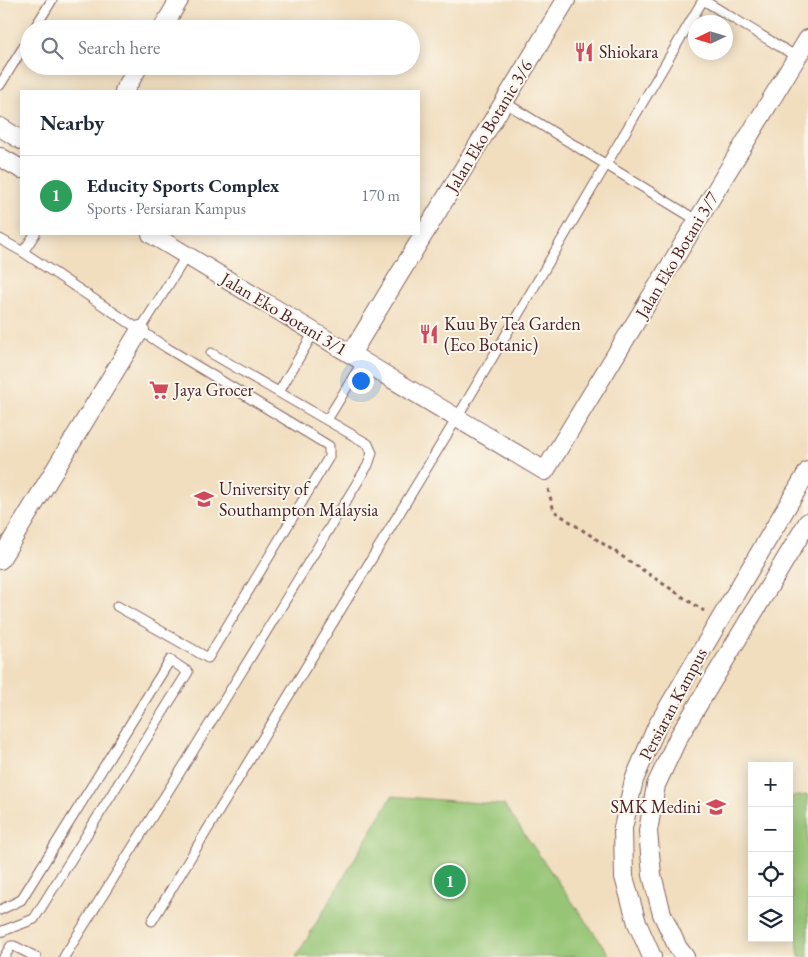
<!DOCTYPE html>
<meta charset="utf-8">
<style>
body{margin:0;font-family:"EB Garamond",serif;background:#f2f2f3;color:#1f2937}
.controls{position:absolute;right:15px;bottom:15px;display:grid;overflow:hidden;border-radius:0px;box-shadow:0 2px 12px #0003}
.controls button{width:45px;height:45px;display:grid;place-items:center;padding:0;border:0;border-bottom:1px solid #e0e1e3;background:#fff;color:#1f2937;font:25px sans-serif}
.compass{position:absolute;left:688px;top:15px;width:45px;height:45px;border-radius:50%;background:#fff;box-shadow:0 2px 12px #0003;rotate:266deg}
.you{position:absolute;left:360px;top:380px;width:18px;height:18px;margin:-12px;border:4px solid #fff;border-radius:50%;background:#1a73e8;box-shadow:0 0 0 8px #1a73e833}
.badge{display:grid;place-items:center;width:32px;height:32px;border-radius:50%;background:#0b8043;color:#fff;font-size:16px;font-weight:700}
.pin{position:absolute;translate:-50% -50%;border:2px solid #fff;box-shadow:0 1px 5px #0006}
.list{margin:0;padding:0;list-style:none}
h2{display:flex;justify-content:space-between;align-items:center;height:65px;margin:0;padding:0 20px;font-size:21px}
h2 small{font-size:16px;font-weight:400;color:#747a83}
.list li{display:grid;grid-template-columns:32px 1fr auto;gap:15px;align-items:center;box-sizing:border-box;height:80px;padding:0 20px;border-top:1px solid #e0e1e3}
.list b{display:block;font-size:19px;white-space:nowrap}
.list p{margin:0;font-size:16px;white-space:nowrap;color:#747a83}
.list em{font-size:16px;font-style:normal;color:#747a83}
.icon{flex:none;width:28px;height:28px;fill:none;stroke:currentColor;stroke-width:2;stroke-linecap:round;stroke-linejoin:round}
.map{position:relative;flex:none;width:808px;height:957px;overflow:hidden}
.search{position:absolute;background:#fff;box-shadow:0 2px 12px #0003;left:20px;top:20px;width:400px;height:55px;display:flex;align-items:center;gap:12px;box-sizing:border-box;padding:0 18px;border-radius:28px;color:#747a83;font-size:19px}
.panel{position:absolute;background:#fff;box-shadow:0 2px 12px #0003;left:20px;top:90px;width:400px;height:145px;border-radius:0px}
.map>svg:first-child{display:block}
.green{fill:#96c574;stroke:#707250}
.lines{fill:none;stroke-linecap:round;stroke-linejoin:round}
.lane-casing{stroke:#84625f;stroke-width:11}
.street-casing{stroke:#84625f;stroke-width:20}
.path{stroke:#84625f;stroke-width:3;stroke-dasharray:4 4;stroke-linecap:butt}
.lane{stroke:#fff;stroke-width:9}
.street{stroke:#fff;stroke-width:18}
.labels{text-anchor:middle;stroke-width:4;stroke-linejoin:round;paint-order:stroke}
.poi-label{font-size:18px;fill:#4a1f2b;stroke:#fbf7ec;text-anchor:start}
.street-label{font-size:18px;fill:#4a1f2b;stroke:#fbf7ec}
</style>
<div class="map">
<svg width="808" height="957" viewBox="0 0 808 957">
<rect width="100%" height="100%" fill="#fbf7ec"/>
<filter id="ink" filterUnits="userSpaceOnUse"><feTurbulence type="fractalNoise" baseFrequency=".02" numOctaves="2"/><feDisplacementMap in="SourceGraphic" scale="10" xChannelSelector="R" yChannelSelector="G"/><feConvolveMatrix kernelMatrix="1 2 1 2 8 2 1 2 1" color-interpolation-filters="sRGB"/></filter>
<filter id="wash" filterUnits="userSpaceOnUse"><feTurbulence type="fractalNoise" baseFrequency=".0096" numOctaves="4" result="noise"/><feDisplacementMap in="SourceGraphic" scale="20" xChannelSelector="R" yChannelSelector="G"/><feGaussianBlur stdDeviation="1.12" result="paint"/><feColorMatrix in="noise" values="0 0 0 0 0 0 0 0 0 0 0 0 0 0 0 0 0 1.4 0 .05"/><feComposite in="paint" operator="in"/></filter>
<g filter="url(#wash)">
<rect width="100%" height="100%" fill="#f1debf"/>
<!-- green -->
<path class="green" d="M808,795V957H799L789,868V797Z
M392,796L504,805L611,957H296Z"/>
</g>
<g filter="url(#ink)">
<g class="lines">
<defs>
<path id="lane" d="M703,0L797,57
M34,29L52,0
M0,85L29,38
M504,102L698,221
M0,239L23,252L167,348L329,446V457L208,658L117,606
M23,252L35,234
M140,330L187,255
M279,392L314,332
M327,420L363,361
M0,910L21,900L170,660L188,672L34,919L0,932
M152,921L457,418L703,0
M4,957L11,946H14L36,957
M64,957L190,756L368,465L372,453L368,444L211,353"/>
<path id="street" d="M162,29L179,0
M124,91L139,66
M0,127L21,140
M0,157L21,169
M151,234L545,471L808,39
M351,354L566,0
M0,560L140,330
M652,957L637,923L624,877L623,828L634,780L657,726L808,471
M685,957L678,948L662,914L652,875L648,831L656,785L678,738L808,522"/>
</defs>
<!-- lane casing -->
<use href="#lane" class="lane-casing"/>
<!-- street casing -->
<use href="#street" class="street-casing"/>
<!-- path -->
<path class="path" d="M548,489L554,511L704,611"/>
<!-- lane -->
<use href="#lane" class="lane"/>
<!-- street -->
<use href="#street" class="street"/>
</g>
</g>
<!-- icons -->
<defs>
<symbol id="restaurant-bare" viewBox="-9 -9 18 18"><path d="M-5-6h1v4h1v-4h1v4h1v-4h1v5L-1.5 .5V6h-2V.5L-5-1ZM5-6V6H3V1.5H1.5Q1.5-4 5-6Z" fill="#d1495b" stroke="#fbf7ec" stroke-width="2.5" paint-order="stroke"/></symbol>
<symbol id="supermarket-bare" viewBox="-9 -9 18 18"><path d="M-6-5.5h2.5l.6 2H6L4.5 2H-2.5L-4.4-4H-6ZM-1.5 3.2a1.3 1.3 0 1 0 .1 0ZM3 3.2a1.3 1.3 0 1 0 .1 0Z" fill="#d1495b" stroke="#fbf7ec" stroke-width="2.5" paint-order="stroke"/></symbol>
<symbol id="university-bare" viewBox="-9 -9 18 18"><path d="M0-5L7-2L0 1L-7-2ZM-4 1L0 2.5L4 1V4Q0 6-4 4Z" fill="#d1495b" stroke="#fbf7ec" stroke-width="2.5" paint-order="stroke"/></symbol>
<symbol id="school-bare" viewBox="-9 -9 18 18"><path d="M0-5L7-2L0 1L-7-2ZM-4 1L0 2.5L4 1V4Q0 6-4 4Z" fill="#d1495b" stroke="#fbf7ec" stroke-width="2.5" paint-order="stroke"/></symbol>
</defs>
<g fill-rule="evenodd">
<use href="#restaurant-bare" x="570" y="38" width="28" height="28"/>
<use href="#restaurant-bare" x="415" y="320" width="28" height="28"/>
<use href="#supermarket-bare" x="145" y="376" width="28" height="28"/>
<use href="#university-bare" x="190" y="485" width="28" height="28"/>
<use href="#school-bare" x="702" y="793" width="28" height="28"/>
</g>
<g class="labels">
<!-- poi labels -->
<g class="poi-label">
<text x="599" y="58">Shiokara</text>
<text x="444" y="330">Kuu By Tea Garden<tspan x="444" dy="21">(Eco Botanic)</tspan></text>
<text x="174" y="396">Jaya Grocer</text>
<text x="219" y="495">University of<tspan x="219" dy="21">Southampton Malaysia</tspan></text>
<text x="701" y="813" text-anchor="end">SMK Medini</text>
</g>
<!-- street labels -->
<g class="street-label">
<text transform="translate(489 126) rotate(-59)" y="6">Jalan Eko Botanic 3/6</text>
<text transform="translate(677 255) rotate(-59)" y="6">Jalan Eko Botani 3/7</text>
<text transform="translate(284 314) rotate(31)" y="6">Jalan Eko Botani 3/1</text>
<text transform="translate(673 704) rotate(-62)" y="6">Persiaran Kampus</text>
</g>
</g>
</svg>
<div class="controls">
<button>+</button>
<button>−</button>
<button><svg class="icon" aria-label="locate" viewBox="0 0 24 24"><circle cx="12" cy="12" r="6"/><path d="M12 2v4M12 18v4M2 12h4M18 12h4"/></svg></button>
<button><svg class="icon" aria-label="layers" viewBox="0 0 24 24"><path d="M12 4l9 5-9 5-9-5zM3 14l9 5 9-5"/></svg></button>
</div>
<svg class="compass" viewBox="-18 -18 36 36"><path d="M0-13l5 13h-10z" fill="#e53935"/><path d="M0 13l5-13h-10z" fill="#747a83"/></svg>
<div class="you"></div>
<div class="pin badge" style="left:450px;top:881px;background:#2e9e5b">1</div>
<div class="search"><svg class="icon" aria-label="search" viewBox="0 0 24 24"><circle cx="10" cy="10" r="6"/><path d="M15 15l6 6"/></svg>Search here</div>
<section class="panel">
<h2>Nearby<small></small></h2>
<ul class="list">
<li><span class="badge" style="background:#2e9e5b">1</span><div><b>Educity Sports Complex</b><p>Sports · Persiaran Kampus</p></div><em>170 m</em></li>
</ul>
</section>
</div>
